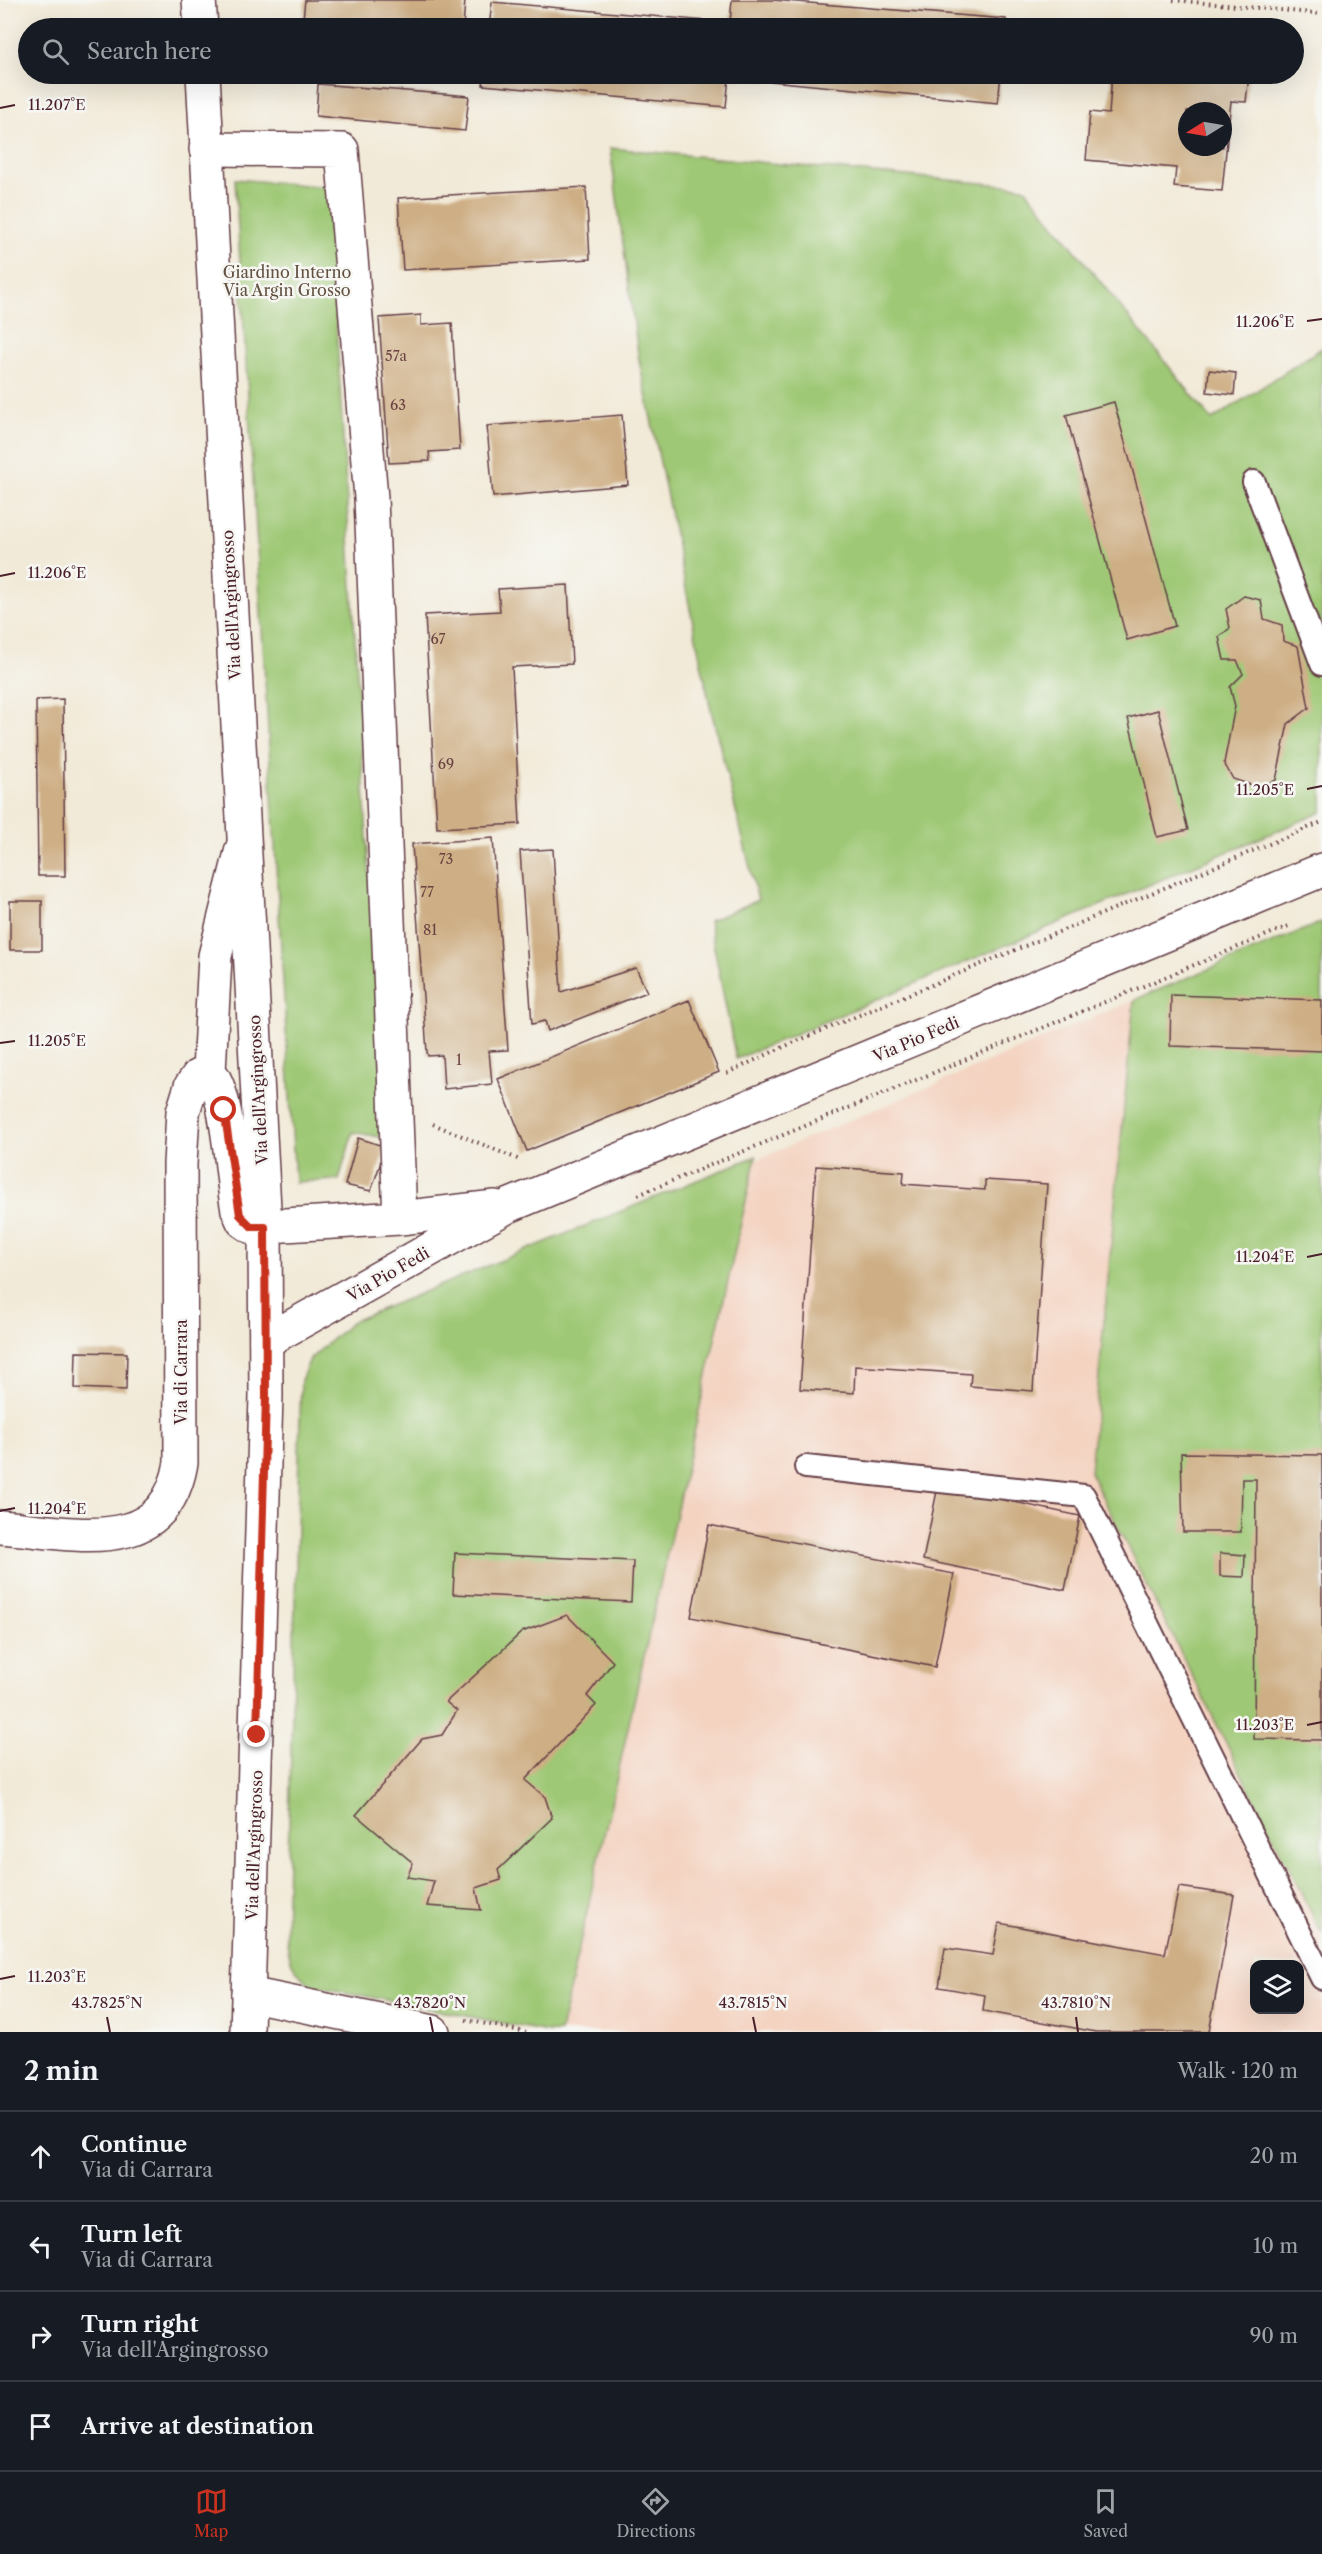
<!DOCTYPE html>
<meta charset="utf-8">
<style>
body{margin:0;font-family:"Libre Caslon Text",serif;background:#242831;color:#f1f3f6}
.controls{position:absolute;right:18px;bottom:18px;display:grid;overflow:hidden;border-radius:12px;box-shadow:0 6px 24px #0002}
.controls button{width:54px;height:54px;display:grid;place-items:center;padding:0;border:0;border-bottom:2px solid #363941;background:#171b24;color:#f1f3f6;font:30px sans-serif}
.compass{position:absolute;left:1178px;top:102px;width:54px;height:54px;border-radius:50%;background:#171b24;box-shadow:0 6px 24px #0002;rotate:259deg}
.stop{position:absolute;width:18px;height:18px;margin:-14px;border:4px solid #c8321e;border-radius:50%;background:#fff}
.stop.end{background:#c8321e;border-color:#fff;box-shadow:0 2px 6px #0008}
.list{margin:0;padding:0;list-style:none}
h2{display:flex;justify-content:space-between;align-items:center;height:78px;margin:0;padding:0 24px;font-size:26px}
h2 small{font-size:20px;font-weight:400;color:#9ea1a6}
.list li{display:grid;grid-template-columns:39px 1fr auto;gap:18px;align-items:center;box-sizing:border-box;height:90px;padding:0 24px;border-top:2px solid #363941}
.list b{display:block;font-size:22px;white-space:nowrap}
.list p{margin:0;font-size:20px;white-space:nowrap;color:#9ea1a6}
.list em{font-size:20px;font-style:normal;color:#9ea1a6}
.icon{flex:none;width:33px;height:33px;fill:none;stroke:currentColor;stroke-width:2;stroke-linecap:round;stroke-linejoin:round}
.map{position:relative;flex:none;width:1322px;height:2032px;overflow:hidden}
.search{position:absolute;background:#171b24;box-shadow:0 6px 24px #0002;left:18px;right:18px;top:18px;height:66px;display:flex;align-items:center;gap:15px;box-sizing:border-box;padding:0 21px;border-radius:33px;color:#9ea1a6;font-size:22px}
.sheet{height:438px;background:#171b24}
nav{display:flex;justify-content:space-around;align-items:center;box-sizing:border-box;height:84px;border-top:2px solid #363941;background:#171b24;font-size:16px;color:#9ea1a6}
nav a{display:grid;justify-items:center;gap:3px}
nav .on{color:#c8321e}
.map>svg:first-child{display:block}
.built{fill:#f4d3c1;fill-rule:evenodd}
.green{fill:#9ec875;stroke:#747450;stroke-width:1.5}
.building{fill:#ceae84;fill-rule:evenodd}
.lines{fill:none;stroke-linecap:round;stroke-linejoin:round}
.service-casing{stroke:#633d45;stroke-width:26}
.minor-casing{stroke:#633d45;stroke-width:36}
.tertiary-casing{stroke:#633d45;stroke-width:36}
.path{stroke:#633d45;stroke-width:4;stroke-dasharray:1.5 4.5;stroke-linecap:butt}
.service{stroke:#fff;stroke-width:22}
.minor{stroke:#fff;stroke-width:33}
.tertiary{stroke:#fff;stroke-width:33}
.route{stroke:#c8321e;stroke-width:8}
.ticks{fill:none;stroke:#4a1f2b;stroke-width:2}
.labels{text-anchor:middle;stroke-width:5;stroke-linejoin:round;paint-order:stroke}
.number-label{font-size:14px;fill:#6b4341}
.park-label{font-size:16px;fill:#635241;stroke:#f6f6f2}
.street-label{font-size:16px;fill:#4a1f2b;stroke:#f6f6f2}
.ticks-label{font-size:15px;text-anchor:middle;fill:#4a1f2b;stroke:#f6f6f2;stroke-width:5;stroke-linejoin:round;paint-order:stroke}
</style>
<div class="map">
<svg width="1322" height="2032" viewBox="0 0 1322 2032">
<rect width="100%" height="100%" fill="#f6f6f2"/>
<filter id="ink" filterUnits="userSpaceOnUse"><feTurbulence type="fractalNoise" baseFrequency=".0167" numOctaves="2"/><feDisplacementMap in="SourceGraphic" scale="12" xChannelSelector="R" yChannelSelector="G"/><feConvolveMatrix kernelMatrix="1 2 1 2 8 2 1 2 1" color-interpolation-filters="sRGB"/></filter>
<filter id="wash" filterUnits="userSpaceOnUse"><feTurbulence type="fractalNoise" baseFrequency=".008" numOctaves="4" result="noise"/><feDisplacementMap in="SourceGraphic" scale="24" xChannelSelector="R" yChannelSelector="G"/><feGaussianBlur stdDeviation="1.35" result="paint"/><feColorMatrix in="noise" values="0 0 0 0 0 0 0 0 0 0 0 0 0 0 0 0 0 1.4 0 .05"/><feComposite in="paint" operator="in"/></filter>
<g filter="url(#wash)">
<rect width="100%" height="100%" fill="#f2ead8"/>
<!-- built -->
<path class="built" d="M1134,1000L1090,1472L1322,1934V2032H561L756,1160ZM1254,1964H1300V2010H1254Z"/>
<!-- green -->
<path class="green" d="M610,148L1024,187L1212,420L1322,348V812L736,1059L709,921L758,900L710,706L639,360Z
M235,179L328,187L385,1138L353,1132L339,1180L295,1182Z
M1322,922V1934L1090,1472L1134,1000Z
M756,1156L560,2032H548L314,1986C292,1974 288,1957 286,1933L301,1380L310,1359L353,1321Z"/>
<g id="blocks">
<!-- building -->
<path class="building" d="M305,0H465L463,28H302Z
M732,0H772L1006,19L1005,28H489L492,2L730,23Z
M1117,24L1149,27V28H1116Z
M484,74H1001L998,103L729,77L726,107L483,85Z
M1112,74H1249L1246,102L1231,101L1222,191L1174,187L1176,168L1086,160L1090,112L1109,114ZM1187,111H1223V147H1187Z
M318,84L469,96L465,131L316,116Z
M586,187L590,259L403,270L398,198Z
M421,315V325L452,323L460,450L429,452L430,461L389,463L379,318Z
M1209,370L1236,373L1234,395L1207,392Z
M1114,402L1175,626L1127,640L1066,415Z
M622,415L628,485L493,497L487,426Z
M568,585L572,664L512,667L520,824L437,828L425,615L500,611L498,589Z
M1244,596L1261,600L1264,619L1282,625L1283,641L1298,646L1309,708L1288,724L1276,780L1260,788L1233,779L1224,763L1235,706L1230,687L1243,674L1237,660H1224L1219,637L1230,628L1226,609Z
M63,699L65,876H38L36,700Z
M1158,710L1188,830L1157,837L1128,718Z
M493,838L508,1050L489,1051L492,1084L444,1089L442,1055L428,1056L427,1052L412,844Z
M553,849L561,992L636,968L647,992L548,1031L545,1021L532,1024L520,851Z
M10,901H42V950H10Z
M1171,995L1322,1000V1051L1170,1046Z
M689,1000L719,1072L527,1151L498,1079Z
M358,1138L386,1147L371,1191L345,1185Z
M816,1166L904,1172L903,1184L985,1190V1180L1047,1184L1033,1391L970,1386L971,1374L855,1366L854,1393L800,1389Z
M76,1352L127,1353L126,1390L75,1388Z
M1181,1453L1322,1455V1740L1254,1739L1256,1479H1242L1241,1532H1183Z
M938,1486L1080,1516L1065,1590L923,1560Z
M709,1525L954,1574L935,1667L691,1617Z
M455,1553L633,1561L631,1602L453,1594Z
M1220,1553L1245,1555L1244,1577L1220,1576Z
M567,1615L613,1662L587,1696L596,1705L525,1780L545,1797L552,1818L498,1870L501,1880L476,1888L481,1910L427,1906L434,1881L407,1877L413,1863L356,1815L422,1739L442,1735L457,1711L446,1702L522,1632Z
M1179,1887L1234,1895L1209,2032H1096L983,2011L985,1995L939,1987L945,1948L993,1955L999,1923L1165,1954Z"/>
</g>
</g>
<g filter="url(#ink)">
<use href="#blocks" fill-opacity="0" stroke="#633d45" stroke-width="1.5"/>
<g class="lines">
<defs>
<path id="service" d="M1254,482L1322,664
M806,1467L1084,1496L1322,1978"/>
<path id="minor" d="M206,149L342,150L371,498L400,1218
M209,1072C229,1090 231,1179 238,1210L243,1221L252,1227L400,1218L495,1207
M209,1072L215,956L242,849
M266,1341L508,1206L1322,870
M0,1527C72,1532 164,1560 181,1463L180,1164L183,1112L191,1086L198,1076L209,1072
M248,1994L433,2032"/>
<path id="tertiary" d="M199,0L201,28
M203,74L265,1227L266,1396L247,2032"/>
</defs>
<!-- service casing -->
<use href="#service" class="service-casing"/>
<!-- minor casing -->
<use href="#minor" class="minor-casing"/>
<!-- tertiary casing -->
<use href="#tertiary" class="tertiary-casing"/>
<!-- path -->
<path class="path" d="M1173,0L1322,14
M727,1073L790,1044L1322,822
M433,1124L520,1160
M638,1195L1291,925
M466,2020L526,2032"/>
<!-- service -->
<use href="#service" class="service"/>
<!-- minor -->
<use href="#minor" class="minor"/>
<!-- tertiary -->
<use href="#tertiary" class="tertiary"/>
</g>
</g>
<g class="lines" filter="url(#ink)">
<!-- route -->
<path class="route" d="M224,1110L240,1215L252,1227H265L266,1396L257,1735"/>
</g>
<!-- ticks -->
<path class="ticks" d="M0,108L15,105M1307,321L1322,319M0,576L15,573M1307,789L1322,786M0,1043L15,1041M1307,1257L1322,1254M0,1511L15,1508M1307,1725L1322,1722M0,1979L15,1976M107,2017L110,2032M430,2017L433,2032M753,2017L756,2032M1076,2017L1078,2032"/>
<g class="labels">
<!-- number labels -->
<g class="number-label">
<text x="396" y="361">57a</text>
<text x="398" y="410">63</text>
<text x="438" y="644">67</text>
<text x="446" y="769">69</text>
<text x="446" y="864">73</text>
<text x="427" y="897">77</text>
<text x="430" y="935">81</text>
<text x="459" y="1065">1</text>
</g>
<!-- park labels -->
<g class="park-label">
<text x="287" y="278">Giardino Interno<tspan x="287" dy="18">Via Argin Grosso</tspan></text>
</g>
<!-- street labels -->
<g class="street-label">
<text transform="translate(231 605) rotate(-93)" y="6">Via dell'Argingrosso</text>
<text transform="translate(916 1039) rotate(-23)" y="6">Via Pio Fedi</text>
<text transform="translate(258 1090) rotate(-93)" y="6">Via dell'Argingrosso</text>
<text transform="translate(388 1274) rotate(-30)" y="6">Via Pio Fedi</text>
<text transform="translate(181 1372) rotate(-90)" y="6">Via di Carrara</text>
<text transform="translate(254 1845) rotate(-88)" y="6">Via dell'Argingrosso</text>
</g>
</g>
<g class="ticks-label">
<text x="57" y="110">11.207°E</text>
<text x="1265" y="327">11.206°E</text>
<text x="57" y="578">11.206°E</text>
<text x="1265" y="795">11.205°E</text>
<text x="57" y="1046">11.205°E</text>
<text x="1265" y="1262">11.204°E</text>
<text x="57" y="1514">11.204°E</text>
<text x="1265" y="1730">11.203°E</text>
<text x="57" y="1982">11.203°E</text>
<text x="107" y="2008">43.7825°N</text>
<text x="430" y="2008">43.7820°N</text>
<text x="753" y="2008">43.7815°N</text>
<text x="1076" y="2008">43.7810°N</text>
</g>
</svg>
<div class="controls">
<button><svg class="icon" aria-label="layers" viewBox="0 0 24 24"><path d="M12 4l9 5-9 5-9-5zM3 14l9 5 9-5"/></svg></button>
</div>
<svg class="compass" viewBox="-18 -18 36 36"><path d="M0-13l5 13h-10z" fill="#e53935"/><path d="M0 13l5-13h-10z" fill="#9ea1a6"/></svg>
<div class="stop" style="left:224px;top:1110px"></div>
<div class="stop end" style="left:257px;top:1735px"></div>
<div class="search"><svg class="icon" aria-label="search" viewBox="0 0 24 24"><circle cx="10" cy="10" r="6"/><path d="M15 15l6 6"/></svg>Search here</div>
</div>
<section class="sheet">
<h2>2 min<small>Walk · 120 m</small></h2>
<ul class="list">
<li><svg class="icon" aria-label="ahead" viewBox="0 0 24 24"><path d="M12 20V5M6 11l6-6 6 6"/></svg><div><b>Continue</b><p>Via di Carrara</p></div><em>20 m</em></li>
<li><svg class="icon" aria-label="left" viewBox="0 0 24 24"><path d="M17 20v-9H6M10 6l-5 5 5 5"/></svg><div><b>Turn left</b><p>Via di Carrara</p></div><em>10 m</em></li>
<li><svg class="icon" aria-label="right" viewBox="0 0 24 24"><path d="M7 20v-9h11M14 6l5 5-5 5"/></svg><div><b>Turn right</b><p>Via dell'Argingrosso</p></div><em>90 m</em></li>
<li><svg class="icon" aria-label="arrive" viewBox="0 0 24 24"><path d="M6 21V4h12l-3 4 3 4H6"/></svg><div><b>Arrive at destination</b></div></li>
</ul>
</section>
<nav>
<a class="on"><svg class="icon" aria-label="map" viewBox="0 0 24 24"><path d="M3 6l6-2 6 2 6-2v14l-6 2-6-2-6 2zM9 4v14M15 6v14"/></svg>Map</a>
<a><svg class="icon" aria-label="directions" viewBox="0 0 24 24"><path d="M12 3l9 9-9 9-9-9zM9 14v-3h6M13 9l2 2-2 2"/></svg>Directions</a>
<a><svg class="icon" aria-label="saved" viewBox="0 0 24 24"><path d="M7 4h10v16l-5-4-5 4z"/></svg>Saved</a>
</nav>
